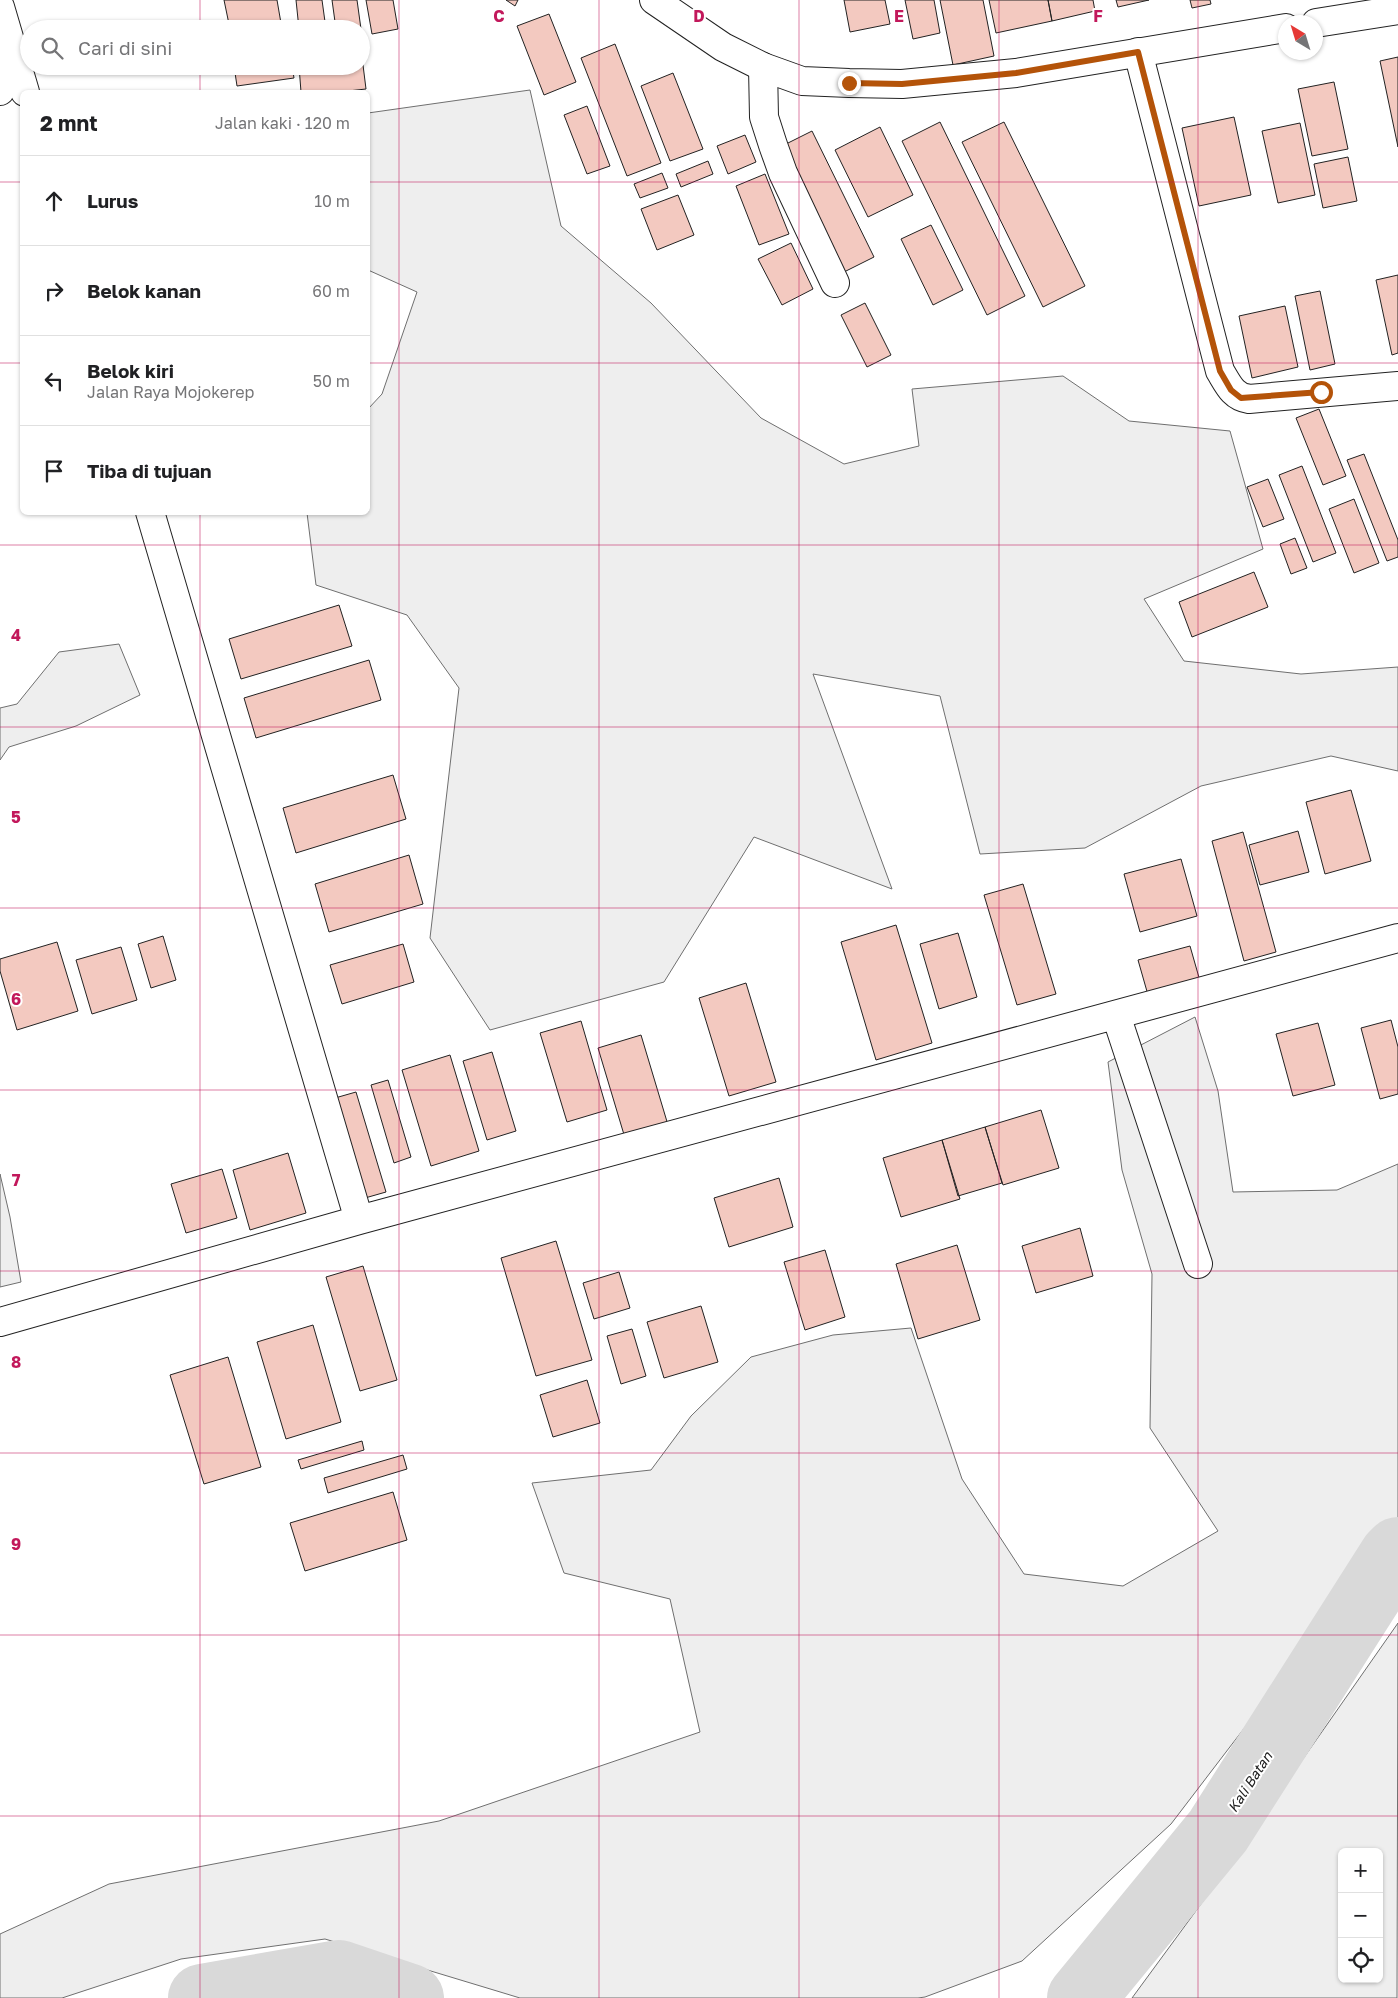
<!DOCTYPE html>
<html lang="id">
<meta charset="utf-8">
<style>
body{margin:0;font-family:"Golos Text",sans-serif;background:#f2f2f2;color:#202124}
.controls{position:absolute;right:15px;bottom:15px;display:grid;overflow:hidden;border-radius:8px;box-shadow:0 1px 4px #0004}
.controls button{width:45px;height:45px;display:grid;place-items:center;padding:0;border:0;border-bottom:1px solid #e0e0e0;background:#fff;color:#202124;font:25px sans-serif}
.compass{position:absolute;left:1278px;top:15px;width:45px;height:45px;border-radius:50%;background:#fff;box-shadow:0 1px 4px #0004;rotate:322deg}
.stop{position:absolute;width:15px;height:15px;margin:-11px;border:4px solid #b45309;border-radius:50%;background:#fff}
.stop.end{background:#b45309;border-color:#fff;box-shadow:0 1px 5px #0008}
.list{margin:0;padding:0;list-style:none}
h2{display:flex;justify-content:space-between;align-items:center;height:65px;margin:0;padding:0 20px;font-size:21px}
h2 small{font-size:16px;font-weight:400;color:#757577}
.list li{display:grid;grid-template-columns:32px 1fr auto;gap:15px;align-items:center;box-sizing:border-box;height:90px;padding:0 20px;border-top:1px solid #e0e0e0}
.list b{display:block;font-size:19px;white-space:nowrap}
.list p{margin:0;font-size:16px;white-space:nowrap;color:#757577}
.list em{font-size:16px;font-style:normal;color:#757577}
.icon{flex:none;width:28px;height:28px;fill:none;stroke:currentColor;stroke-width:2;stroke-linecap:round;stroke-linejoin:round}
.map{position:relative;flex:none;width:1398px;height:1998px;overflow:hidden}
.search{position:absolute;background:#fff;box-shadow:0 1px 4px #0004;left:20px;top:20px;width:350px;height:55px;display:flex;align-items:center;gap:12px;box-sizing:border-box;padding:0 18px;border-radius:28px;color:#757577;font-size:19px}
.panel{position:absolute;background:#fff;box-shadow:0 1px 4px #0004;left:20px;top:90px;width:350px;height:425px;border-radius:8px}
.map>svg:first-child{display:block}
.green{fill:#eee;stroke:#6f6f6f;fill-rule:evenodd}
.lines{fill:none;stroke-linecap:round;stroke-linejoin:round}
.river{stroke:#d9d9d9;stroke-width:68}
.building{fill:#f3c9c0;stroke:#222}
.minor-casing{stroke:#222;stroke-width:30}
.secondary-casing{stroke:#222;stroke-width:30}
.minor{stroke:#fff;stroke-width:28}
.secondary{stroke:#fff;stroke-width:28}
.route{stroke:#b45309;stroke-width:6}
.grid{fill:none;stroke:#c2185b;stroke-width:1;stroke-opacity:0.55}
.labels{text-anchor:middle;stroke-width:4;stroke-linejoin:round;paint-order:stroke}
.water-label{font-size:14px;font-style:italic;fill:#222;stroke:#fff}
.grid-label{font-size:16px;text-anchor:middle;font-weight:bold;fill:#c2185b;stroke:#fff;stroke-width:4;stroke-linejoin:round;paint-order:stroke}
</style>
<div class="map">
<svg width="1398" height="1998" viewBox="0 0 1398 1998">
<rect width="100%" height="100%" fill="#fff"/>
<!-- green -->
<path class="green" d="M530,90L561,226L651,303L761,418L844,464L919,446L912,389L1063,376L1129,421L1230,431L1263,549L1144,599L1184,661L1301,674L1398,667V771L1331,756L1201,786L1085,848L980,854L940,696L813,674L892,889L754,837L664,982L490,1030L430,938L459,688L407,615L316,585L307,513L368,512V409L382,394L417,292L368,270V113Z
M119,644L140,695L76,726L9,747L0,760V708L17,704L59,652Z
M1195,1017L1218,1091L1233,1192L1337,1190L1398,1164V1527L1171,1824L1022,1961L925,1997L918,1998H520L325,1939L181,1959L62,1998H0V1934L109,1884L439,1821L700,1732L670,1599L564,1573L532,1483L651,1470L691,1416L751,1357L833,1335L911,1328L962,1479L1024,1574L1123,1586L1218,1531L1150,1428L1152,1274L1122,1170L1108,1062Z
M0,1174L10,1217L21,1282L0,1287Z
M1398,1623L1397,1998H1132L1212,1889ZM1342,1852H1379V1979H1342Z"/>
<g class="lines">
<!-- river -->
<path class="river" d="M202,1998L339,1974L410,1998
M1081,1998L1218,1831L1393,1556L1398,1551"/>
</g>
<!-- building -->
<path class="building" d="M224,0H277L282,29H230Z
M296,0H322L326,29H299Z
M332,0H357L361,29H336Z
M366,0H393L398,29L372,34Z
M506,0H518L515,6Z
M844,0H885L890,24L850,32Z
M905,0H934L940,33L913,39Z
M940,0H983L994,56L953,65Z
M989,0H1048L1052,21L996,33Z
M1048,0H1093L1095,11L1052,21Z
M1116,0H1149L1118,7Z
M1190,0H1210L1211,4L1192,8Z
M549,14L576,82L544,95L517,26Z
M615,44L661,163L627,176L581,58Z
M361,49L366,89L339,92H301L299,66H361Z
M1398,57V147L1380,61Z
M234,66H292L294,78L237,86Z
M673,73L703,149L670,161L641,86Z
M1334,82L1348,149L1312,156L1298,89Z
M587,106L610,166L587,174L564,115Z
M1234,117L1251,195L1199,206L1182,128Z
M940,122L1025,296L987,315L902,141Z
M1004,122L1085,286L1043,307L962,142Z
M1300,123L1315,195L1278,203L1262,131Z
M880,127L913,195L868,217L835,150Z
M812,131L874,257L842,273L780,147Z
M745,135L756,162L728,174L717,146Z
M1348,157L1357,201L1323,208L1314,164Z
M708,161L713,174L681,187L676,174Z
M662,173L668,188L640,198L634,184Z
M765,174L789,234L759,245L736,186Z
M678,195L694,235L657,250L641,209Z
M931,225L963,290L933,305L901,239Z
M791,243L813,289L782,305L758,259Z
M1398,275V353L1392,355L1376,280Z
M1320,291L1335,364L1310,370L1295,296Z
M865,303L891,355L867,367L841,315Z
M1285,306L1298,367L1252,378L1239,316Z
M1319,409L1346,476L1323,485L1296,418Z
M1364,454L1398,540V557L1387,561L1347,460Z
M1302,466L1336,553L1313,562L1279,475Z
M1268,479L1284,519L1263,527L1247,487Z
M1354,499L1379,563L1354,573L1329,509Z
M1295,538L1307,568L1291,574L1280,544Z
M1254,572L1268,607L1192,637L1179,602Z
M339,605L352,646L241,679L229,639Z
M369,660L381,700L256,738L244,698Z
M393,775L406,819L296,853L283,808Z
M1351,790L1371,861L1325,874L1306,802Z
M1298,831L1309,872L1260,885L1249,845Z
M1243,832L1276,952L1244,961L1212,841Z
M409,855L423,904L329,932L315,884Z
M1181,859L1197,916L1140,932L1124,874Z
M1023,884L1056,994L1017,1005L984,895Z
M896,925L932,1043L876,1060L841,942Z
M958,933L977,997L939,1009L920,944Z
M163,936L176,980L151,988L138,944Z
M57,942L78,1011L17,1030L0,971V959Z
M403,944L414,982L342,1004L330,965Z
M1190,946L1200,981L1148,995L1138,960Z
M121,947L137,1000L92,1014L76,960Z
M746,983L776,1082L729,1096L699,998Z
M1391,1020L1398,1047V1094L1380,1099L1361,1028Z
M581,1021L607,1110L567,1122L540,1033Z
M1318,1023L1335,1085L1293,1096L1276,1034Z
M641,1035L668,1125L625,1138L598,1048Z
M492,1052L516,1131L487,1140L463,1061Z
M450,1055L479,1151L431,1166L402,1070Z
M388,1080L411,1157L394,1163L371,1085Z
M356,1092L386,1192L365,1198L335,1098Z
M1041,1110L1059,1168L1003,1185L985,1127Z
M985,1127L1002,1183L958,1196L942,1140Z
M942,1140L960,1199L901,1217L883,1158Z
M288,1153L306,1213L250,1230L233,1170Z
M222,1169L237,1218L186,1233L171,1184Z
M779,1178L793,1227L729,1247L714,1198Z
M1080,1228L1093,1276L1036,1293L1022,1246Z
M556,1241L592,1360L536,1376L501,1258Z
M957,1245L980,1320L918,1339L896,1264Z
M825,1250L845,1317L805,1330L784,1262Z
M363,1266L397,1380L360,1391L326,1277Z
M619,1272L630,1308L594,1319L583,1283Z
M701,1306L718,1362L664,1378L647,1322Z
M313,1325L341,1422L286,1439L257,1342Z
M632,1329L646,1376L621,1384L607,1336Z
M228,1357L261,1467L204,1484L170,1375Z
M587,1380L600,1423L553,1437L540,1395Z
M362,1441L364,1450L301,1469L298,1460Z
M403,1455L407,1469L328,1493L324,1478Z
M393,1492L407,1540L305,1571L290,1523Z"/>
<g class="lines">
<defs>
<path id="minor" d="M0,7L25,92
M1138,52L1220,371C1228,384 1233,397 1249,399L1398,386
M763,67L764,117L773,145L783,173L835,283
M0,91L12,47
M150,512L359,1220
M1116,1015L1198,1264
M0,1322L359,1220L1398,938"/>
<path id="secondary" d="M654,0L723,47L763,67L802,81L849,83L902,84L1016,73L1286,28
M1316,23L1398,10"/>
</defs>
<!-- minor casing -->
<use href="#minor" class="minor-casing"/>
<!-- secondary casing -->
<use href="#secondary" class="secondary-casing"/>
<!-- minor -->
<use href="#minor" class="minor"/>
<!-- secondary -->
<use href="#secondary" class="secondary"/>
</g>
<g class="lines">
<!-- route -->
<path class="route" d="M849,83L902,84L1016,73L1138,52L1220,371L1231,390L1241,398L1321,392"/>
</g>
<!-- grid -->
<path class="grid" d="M200,0V29M399,0V1998M599,0V1998M799,0V1998M999,0V1998M1198,0V1998M200,66V92M0,182H22M368,182H1398M0,363H22M368,363H1398M200,512V1998M0,545H1398M0,727H1398M0,908H1398M0,1090H1398M0,1271H1398M0,1453H1398M0,1635H1398M0,1816H1398"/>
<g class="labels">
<!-- water labels -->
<g class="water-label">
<text transform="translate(1250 1782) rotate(-57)" y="5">Kali Batan</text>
</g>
</g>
<g class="grid-label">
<text x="499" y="22">C</text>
<text x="699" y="22">D</text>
<text x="899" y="22">E</text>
<text x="1098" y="22">F</text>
<text x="16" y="641">4</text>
<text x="16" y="823">5</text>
<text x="16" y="1005">6</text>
<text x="16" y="1186">7</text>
<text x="16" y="1368">8</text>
<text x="16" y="1550">9</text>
</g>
</svg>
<div class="controls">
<button>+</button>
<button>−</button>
<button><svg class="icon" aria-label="locate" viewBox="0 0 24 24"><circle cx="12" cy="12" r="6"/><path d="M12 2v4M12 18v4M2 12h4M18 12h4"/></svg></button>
</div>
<svg class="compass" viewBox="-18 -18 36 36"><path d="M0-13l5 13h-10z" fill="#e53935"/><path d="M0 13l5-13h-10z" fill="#757577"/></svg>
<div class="stop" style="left:1321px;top:392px"></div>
<div class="stop end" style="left:849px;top:83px"></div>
<div class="search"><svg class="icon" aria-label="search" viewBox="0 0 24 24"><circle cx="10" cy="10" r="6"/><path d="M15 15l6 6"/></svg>Cari di sini</div>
<section class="panel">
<h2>2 mnt<small>Jalan kaki · 120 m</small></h2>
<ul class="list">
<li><svg class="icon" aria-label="ahead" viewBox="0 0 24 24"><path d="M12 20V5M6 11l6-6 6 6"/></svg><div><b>Lurus</b></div><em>10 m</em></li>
<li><svg class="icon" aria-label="right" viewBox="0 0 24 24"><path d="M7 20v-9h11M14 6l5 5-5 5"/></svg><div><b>Belok kanan</b></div><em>60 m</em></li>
<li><svg class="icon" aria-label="left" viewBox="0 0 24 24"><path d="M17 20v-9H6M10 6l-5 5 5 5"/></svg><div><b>Belok kiri</b><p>Jalan Raya Mojokerep</p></div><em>50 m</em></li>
<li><svg class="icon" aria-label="arrive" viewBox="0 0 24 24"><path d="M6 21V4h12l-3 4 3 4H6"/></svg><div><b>Tiba di tujuan</b></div></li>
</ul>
</section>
</div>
